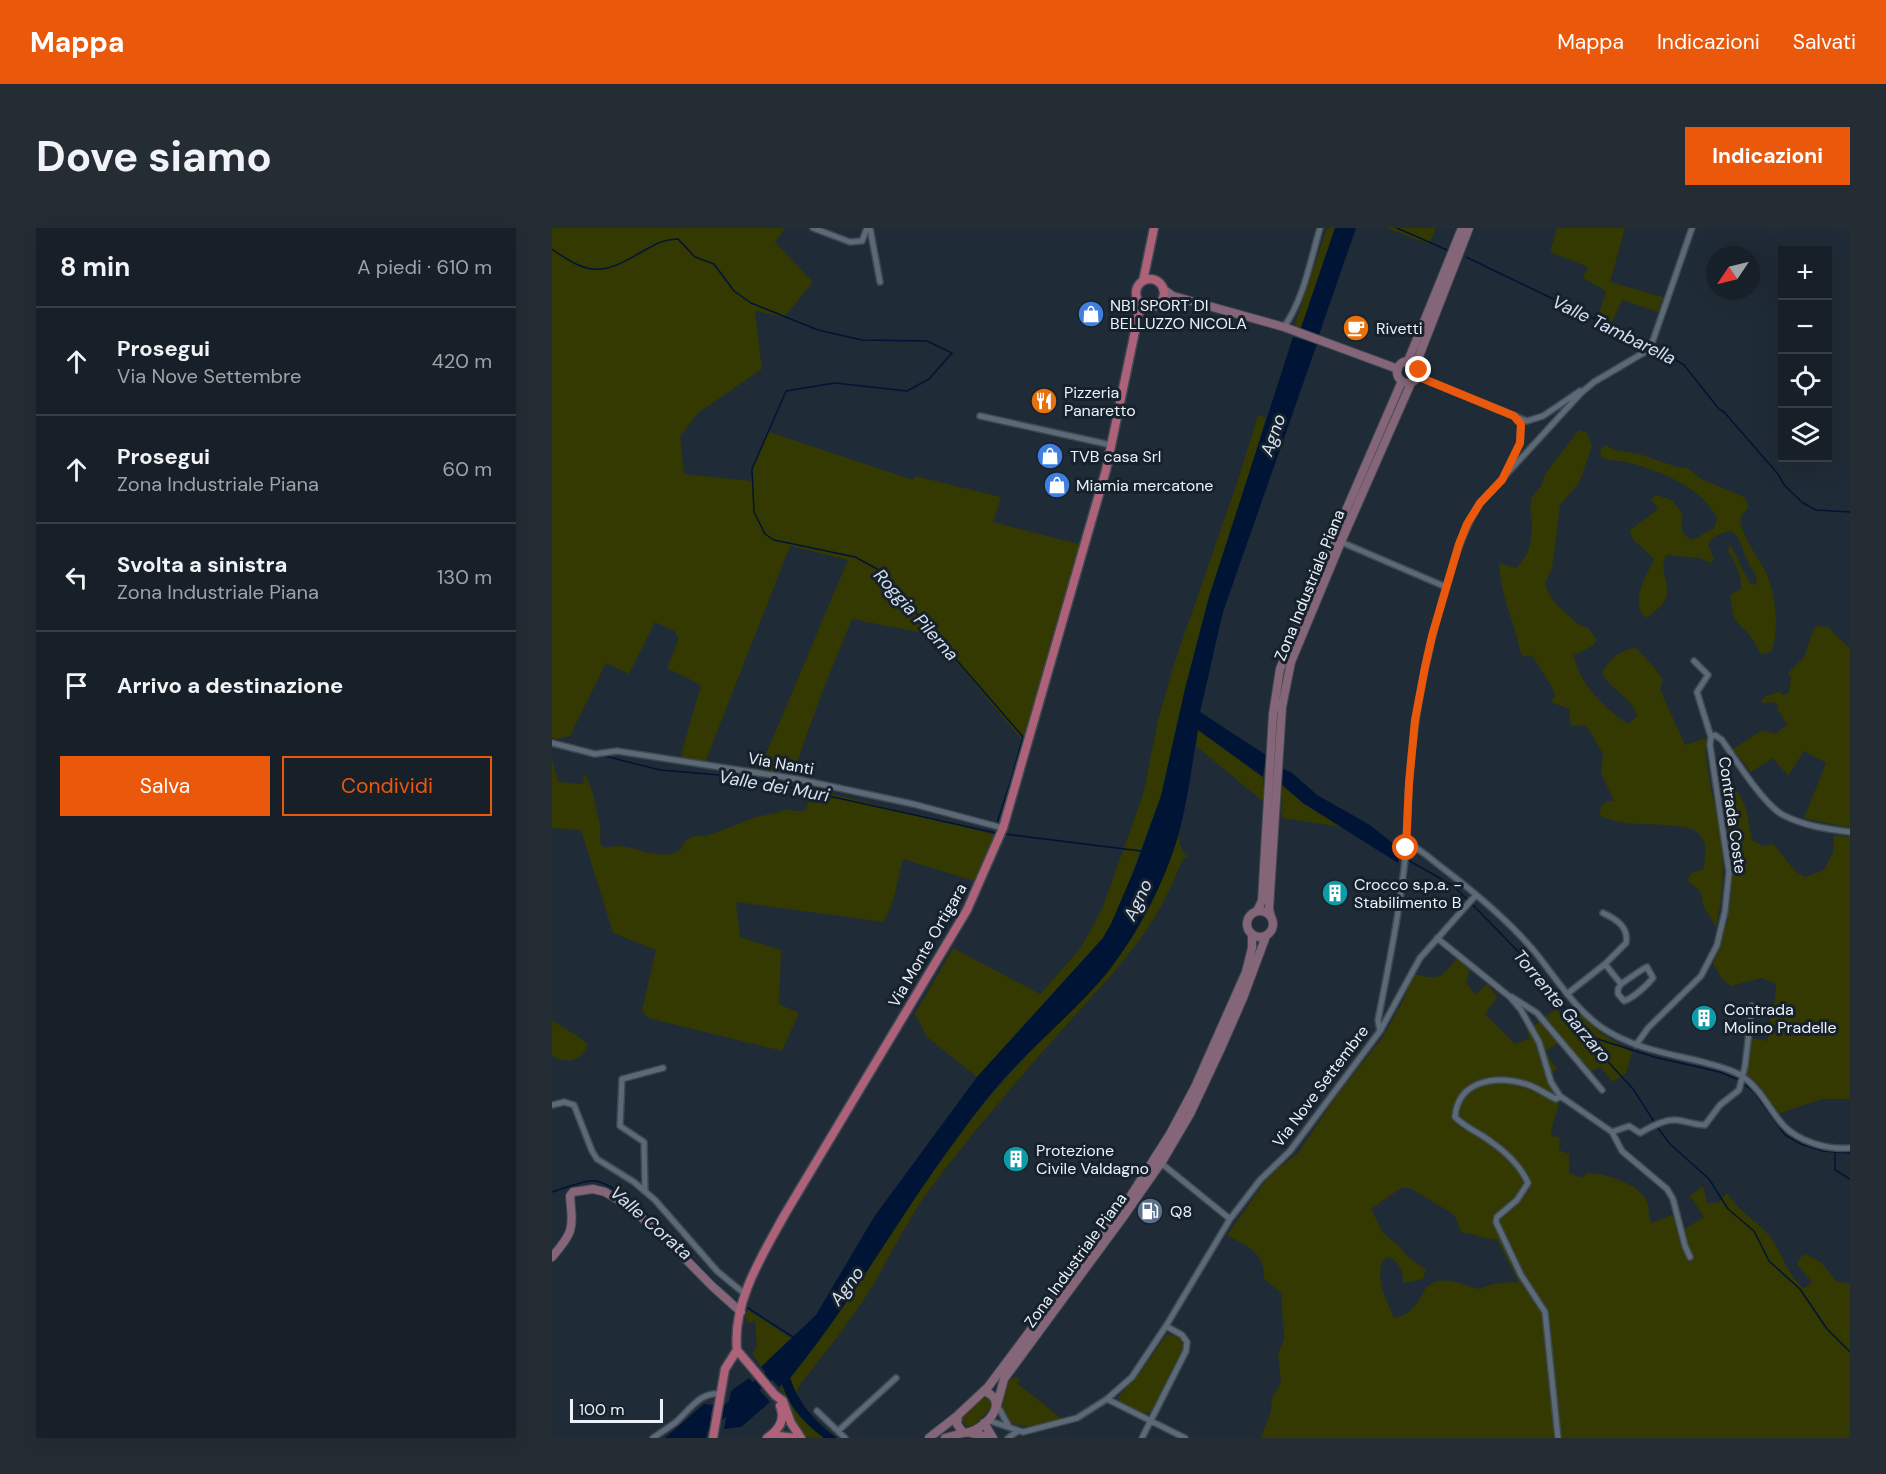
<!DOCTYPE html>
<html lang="it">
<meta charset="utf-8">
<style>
body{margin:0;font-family:"DM Sans",sans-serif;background:#242d34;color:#f1f3f6}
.controls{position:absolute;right:18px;top:18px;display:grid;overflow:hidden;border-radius:0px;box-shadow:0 6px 24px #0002}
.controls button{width:54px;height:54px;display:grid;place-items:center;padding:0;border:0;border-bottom:2px solid #363e45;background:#172028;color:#f1f3f6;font:30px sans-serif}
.compass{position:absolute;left:1154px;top:18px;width:54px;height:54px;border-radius:50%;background:#172028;box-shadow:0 6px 24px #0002;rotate:235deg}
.scale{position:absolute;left:18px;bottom:15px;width:93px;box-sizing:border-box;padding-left:6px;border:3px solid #eaf1f9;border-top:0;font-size:16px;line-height:21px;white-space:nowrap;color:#eaf1f9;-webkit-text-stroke:4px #16212c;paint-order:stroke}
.stop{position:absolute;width:18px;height:18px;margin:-14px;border:4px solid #ea580c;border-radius:50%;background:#fff}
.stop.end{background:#ea580c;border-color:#fff;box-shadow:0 2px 6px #0008}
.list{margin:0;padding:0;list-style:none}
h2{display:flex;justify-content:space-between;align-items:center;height:78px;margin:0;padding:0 24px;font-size:26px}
h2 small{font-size:20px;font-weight:400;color:#9ea3a8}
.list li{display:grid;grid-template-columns:39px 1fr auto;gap:18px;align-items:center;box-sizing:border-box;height:108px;padding:0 24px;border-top:2px solid #363e45}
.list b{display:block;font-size:22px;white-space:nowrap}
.list p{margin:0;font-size:20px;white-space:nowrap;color:#9ea3a8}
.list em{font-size:20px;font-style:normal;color:#9ea3a8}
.actions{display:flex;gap:12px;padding:18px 24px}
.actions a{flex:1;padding:14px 0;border:2px solid #ea580c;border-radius:0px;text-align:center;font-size:21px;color:#ea580c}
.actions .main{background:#ea580c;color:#fff}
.icon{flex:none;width:33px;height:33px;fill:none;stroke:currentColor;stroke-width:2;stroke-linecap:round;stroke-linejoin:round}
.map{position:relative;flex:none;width:1298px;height:1210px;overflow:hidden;border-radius:0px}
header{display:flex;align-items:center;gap:36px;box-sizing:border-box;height:84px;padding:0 30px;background:#ea580c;color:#fff}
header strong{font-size:28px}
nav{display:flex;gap:33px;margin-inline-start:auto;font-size:21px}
.intro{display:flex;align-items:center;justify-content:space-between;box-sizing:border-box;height:144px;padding:0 36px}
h1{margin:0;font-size:42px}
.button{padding:15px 27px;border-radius:0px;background:#ea580c;color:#fff;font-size:21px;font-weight:700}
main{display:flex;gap:36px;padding:0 36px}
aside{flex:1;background:#172028;border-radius:0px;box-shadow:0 6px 24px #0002}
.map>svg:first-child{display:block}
.green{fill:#343902;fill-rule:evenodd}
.water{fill:#001436}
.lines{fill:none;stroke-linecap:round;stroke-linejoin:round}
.stream{stroke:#001436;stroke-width:1.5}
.river{stroke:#001436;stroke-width:10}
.street-casing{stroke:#3e4852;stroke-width:8}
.secondary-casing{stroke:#3e4852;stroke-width:10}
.primary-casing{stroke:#3e4852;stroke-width:11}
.street{stroke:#5c6976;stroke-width:5}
.secondary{stroke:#856578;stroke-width:8}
.primary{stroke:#ae6279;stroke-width:8}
.route{stroke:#ea580c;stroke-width:8}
.labels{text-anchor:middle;stroke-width:6;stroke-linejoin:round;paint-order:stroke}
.poi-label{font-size:16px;fill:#eaf1f9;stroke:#16212c;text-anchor:start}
.street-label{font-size:16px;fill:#eaf1f9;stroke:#16212c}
.water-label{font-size:18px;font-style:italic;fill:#d4e0ef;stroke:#16212c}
</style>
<header>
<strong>Mappa</strong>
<nav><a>Mappa</a><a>Indicazioni</a><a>Salvati</a></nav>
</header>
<div class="intro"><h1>Dove siamo</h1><a class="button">Indicazioni</a></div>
<main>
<aside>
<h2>8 min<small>A piedi · 610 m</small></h2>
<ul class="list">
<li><svg class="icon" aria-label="ahead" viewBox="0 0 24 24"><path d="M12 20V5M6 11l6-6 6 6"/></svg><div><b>Prosegui</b><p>Via Nove Settembre</p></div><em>420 m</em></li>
<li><svg class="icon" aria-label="ahead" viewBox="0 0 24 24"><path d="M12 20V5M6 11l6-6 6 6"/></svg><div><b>Prosegui</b><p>Zona Industriale Piana</p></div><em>60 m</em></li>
<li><svg class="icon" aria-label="left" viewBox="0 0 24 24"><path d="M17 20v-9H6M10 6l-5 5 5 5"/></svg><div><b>Svolta a sinistra</b><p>Zona Industriale Piana</p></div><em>130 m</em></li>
<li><svg class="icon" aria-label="arrive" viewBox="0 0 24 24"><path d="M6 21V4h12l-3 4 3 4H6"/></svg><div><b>Arrivo a destinazione</b></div></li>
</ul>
<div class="actions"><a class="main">Salva</a><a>Condividi</a></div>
</aside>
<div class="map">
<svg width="1298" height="1210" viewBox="0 0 1298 1210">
<rect width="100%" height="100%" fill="#1f2b36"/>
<!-- green -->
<path class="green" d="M0,0H233L223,14L261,54L232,89L203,83L210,141L146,185L128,209L132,246L199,253L201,236L217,204L361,252L363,248L449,269L441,294L530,317L475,513L470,512L403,432L386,408L300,391L269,467L239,551L206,545L296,332L238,318L152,537L137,535L126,537L149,457L115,440L127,410L122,403L103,394L77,446L54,435L18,508L0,512Z
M775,0H783L749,100L742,99Z
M834,0H884L877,16Z
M1005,0H1073L1058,54L1111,69L1106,84L1070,72L1059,96L1046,89L1054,63L1031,50L1036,39L998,24Z
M706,187L714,190L695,256L657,369L633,461L609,568L568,678L551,710L425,849L375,809L363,786L401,720L488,766L528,721L550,681L591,567L606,492L622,436L687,249Z
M1027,202L1035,205L1040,218L1027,255L1008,277L1000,341L993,355L996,364L1004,376L1027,397L1036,400L1045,412L1040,418L1022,427C1025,454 1055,482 1076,496L1085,488C1078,466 1061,465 1050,445C1056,432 1069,421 1084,420L1102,439L1111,452L1108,461L1133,517L1158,509C1150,518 1156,537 1157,549C1159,566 1165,582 1167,598C1173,637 1172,661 1164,699L1151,677L1149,664L1135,652L1139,645L1152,641C1152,633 1155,621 1152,614C1149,608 1145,602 1139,601C1109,592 1075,602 1047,587L1050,577L1055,573H1062L1049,545L1051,526L1034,497L1019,498L1017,481L999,474L1003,468L1001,461L981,429L977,427L972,429L969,426C963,396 948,366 947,335L965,340L976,324L979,311L980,297L978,280L980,269L989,258L993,246Z
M1053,217L1063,222L1087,226L1125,239L1136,240L1149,251L1192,269L1197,279L1189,288C1185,303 1209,332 1215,347C1224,370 1227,398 1220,422L1214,426L1208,425C1205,419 1202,413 1198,408C1190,397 1181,395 1180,380C1180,374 1177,372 1179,366L1189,361C1190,347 1182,334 1176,322L1178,317C1185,328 1193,349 1200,357L1205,354C1205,344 1197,338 1193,328C1190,318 1188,310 1180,303C1171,304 1161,307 1156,316L1162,332L1158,335L1148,330L1114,327C1103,353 1134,364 1094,390C1077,376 1094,347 1102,332C1096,321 1079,316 1078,302L1106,281L1099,271L1104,267L1120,272L1131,287C1128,297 1129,306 1139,312L1145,310L1159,301H1162L1165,291C1153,260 1105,242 1075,234C1066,232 1055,234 1048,227L1049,221Z
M1266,398L1277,399L1280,404L1298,420V600L1252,590L1274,535L1252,523L1236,548L1221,530L1199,544L1181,521L1210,502L1223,506L1235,497L1225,480L1226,476L1219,474L1211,475L1209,473L1214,468L1227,464L1232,467L1237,464L1239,450L1236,445L1252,429L1261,402Z
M646,502L711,549L713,575L644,518Z
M0,531L6,554L31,556L32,545C42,561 43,578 48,596C50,605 45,611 51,619C57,620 60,618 65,618C86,618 111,636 130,620L131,616C144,603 143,611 157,607C172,602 187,595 202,590C213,586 223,587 234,581L243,583H252L259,570L268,571V563L444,607L422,653L351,631L341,673L332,694L184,674L188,709L229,722L227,776L247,785L230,823L96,790L90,782L104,722L61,705L29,602L0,600Z
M730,557L751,575L790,599L729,590Z
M1168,557C1195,557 1196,592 1200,612L1210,618L1221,616C1233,628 1238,642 1253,649L1272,642L1281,624L1282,607L1298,609V871H1270L1226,886L1208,858L1190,843L1200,810L1216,813C1215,793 1225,775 1224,756L1210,750L1179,758L1170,751L1161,736C1188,672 1182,623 1168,557Z
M627,603C627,614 627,622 636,629L631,631C622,652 613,673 601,692C575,733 540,768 508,804C464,854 420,905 380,958C354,993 336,1034 312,1071C293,1100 271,1128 249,1155L244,1165L238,1150C301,1073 349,984 409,904C438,867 469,833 502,799C520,781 540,763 556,743C588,702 612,653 627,603Z
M909,726L919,737L914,755L924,767L935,755L945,769L933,786L963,816L977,811L975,803L1004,781L1007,785L1017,777L1052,807L1080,824L1074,845L1061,854L1048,839L1032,847L1006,815L993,823L1005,841L995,848C1018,872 1001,882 999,908L1008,909L1007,922L1017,926V945L1030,950L1035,945C1051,945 1086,955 1094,972C1097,978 1097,988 1099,995L1120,987L1131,1002L1152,989L1138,968L1151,958L1155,975H1166L1175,965C1186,982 1201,991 1215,1005C1230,1022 1233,1044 1251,1060L1257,1058L1259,1053L1245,1036L1248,1030L1253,1026L1269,1034L1284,1053L1298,1056V1210H709L719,1183L720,1170L729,1154L726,1127L732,1111L729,1065L712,1051C713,1023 695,1019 675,1007L711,956L725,941L746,925L785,867L830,810L851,773L862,746C891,754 890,747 909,726ZM849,960H858L901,986C906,991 906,999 910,1005C923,1005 932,1012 945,1011L967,1055C959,1053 936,1056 928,1061C909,1057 892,1045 874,1059C868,1073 858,1088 842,1090C834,1070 823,1053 831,1032L837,1029C848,1035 851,1043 851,1055L871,1051L874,1042L855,1028L846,1017L831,1005L819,981Z
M0,792C12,801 25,806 36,816C29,834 16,836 0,828Z
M196,1082L239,1110L209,1139L200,1125L205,1119L203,1092L197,1096L193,1087Z
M614,1107C623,1106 633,1111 631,1121L599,1184L590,1186L569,1175L566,1169L590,1142Z
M462,1149L468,1150L465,1155L510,1191C495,1198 456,1207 451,1182C449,1173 453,1162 455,1153Z
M230,1159C241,1179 254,1196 272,1210C268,1210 261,1210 257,1210C240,1205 240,1173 228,1161Z
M429,1169L436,1170L440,1174V1179L421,1198L415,1199L410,1193L411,1187Z"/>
<!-- water -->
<path class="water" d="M783,0H804L767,107L749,100Z
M741,109L765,116L671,384L648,484L714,527L711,549L646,502C640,536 636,571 627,605C613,654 587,704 555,745C526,780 491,809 460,842C441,862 425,883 409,905C349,985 301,1073 238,1150C247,1176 263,1194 285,1210H272C253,1196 237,1179 230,1156L227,1159L209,1139L264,1087L322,989L425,849L551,710L559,696L583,640L609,568L633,461L657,369Z
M731,541L739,544L765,567L818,597L848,621L846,635L751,575L730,557Z
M197,1150L218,1174L189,1199L172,1201L179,1163Z
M152,1176L161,1177L154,1210H113Z"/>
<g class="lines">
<!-- stream -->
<path class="stream" d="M845,0L895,22
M0,21C41,51 53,45 95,21C106,15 113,11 126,11L143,29L162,36L182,63L199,75L266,102L310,112L375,113L400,125L377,151L355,163L283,155L234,163L200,241L202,284L213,306L222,312L303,329L327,342L471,509L459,552L445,595
M914,29L1103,120L1132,137L1167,181L1172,184L1226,246L1233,258L1251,275L1264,282L1298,284
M0,511L16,516
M49,527L108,542L191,549L444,605
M453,606L589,623
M854,631L900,657L917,673
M920,676L989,747L1036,812L1081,861L1103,895
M1033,807L1102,829L1168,844L1187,852
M1190,854L1202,864L1233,907L1249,916L1271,923L1298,925
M1105,899L1118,916L1157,951L1176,981L1202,1003L1217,1033L1248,1061L1275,1101L1298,1124
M1283,925V942L1298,951
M0,964C11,961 34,951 44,953C76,959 149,1041 175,1067L184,1073
M196,1080L241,1109"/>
<!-- river -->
<path class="river" d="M139,1210L228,1139"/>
<defs>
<path id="street" d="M261,0L298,14L310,13L315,0
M318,0L328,54
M732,99C752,70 758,34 768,0
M867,149L975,193L991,188L1028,163
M428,188L559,217
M952,248L968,215L969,196L964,190
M789,314L894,359
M1142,433L1156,447L1145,464L1159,509
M0,515L43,526L65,523L245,551L361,576L451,600
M855,615C867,620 878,630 888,638C921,663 957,693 983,724C1004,750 1021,779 1049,799C1078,819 1113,825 1147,833C1161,837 1178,840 1190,848C1209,861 1217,881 1231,897C1247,914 1276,922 1298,920
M885,710L958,769L969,782L987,814L999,854L1008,868L1060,904L1077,898L1088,905C1098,899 1112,891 1124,892C1134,893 1143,897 1153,897L1168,877L1187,862L1193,838L1200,778
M1053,736L1069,756L1066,761V766L1072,773C1083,769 1093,759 1101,750L1095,739L1091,741L1069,756
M1015,766L1053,736L1074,715C1077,699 1064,691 1051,685
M960,769L985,785L1050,862
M828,803L868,730L924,667
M1084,817L1096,800L1149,748L1165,717L1173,683L1177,644L1158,517L1159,509L1163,507L1170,512C1183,531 1212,577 1231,587C1252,598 1275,601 1298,604
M0,877L12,874L22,877L40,923L45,931L82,954L103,972L165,1043L194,1067
M1060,904L1070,923L1115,961L1121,971L1133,1018L1138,1029
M609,935L678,991
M93,962L92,914L68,898L70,851L111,840
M555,1171L633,1210
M445,1177L456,1197
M265,1183L293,1210
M435,1192L471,1204L525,1190L555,1171L580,1149L614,1098L678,991L708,952L738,923L828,803L826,792C837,735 849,678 854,621C856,599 855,578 857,557C861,494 873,433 890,373C900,338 909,306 928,275L1029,165L1042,154L1098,121L1140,0
M286,1203L344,1150
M101,1210C109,1204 118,1199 125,1193C138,1181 149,1163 169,1166
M456,1210L466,1203
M590,1210L634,1123L635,1114L630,1107L614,1098
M1006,1210L993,1084L969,1047L944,994L945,989L965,972L976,955C968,937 954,924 938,913C926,904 914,900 903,889C906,852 944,847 974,856C985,859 993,866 1004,871L1008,868"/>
<path id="secondary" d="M611,61L621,68L732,99L846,141
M610,72L621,68
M845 144a11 11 0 1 1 22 0a11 11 0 1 1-22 0Z
M856,133L910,0
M864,136L917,0
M695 696a13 13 0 1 1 26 0a13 13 0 1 1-26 0Z
M705,683L710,673L721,486L728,441L782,310L850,153
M719,689L717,681L730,479L739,434L789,314L859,155
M0,1029C22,1004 21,1001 18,968L21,964L41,961L53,964L75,977L112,1009L160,1058L189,1084
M432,1163C461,1174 430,1205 411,1205L405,1196L406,1187L436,1159L578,969L618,906L643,859L694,744L700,720V706
M445,1177L452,1151L572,988L611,932L638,886L670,818L691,770L714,708
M432,1195L441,1210
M419,1205L429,1207L435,1210
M377,1210L405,1188
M393,1210L411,1205"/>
<path id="primary" d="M584 65a14 14 0 1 1 28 0a14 14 0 1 1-28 0Z
M591,53L602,0
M161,1210L173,1141L185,1122
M215,1210C227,1202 234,1192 228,1178
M217,1210L226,1208L243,1210
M249,1210L239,1195L231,1173L223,1167L185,1122C180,1074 211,1026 233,986L415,682L451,600L554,242L587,84L586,72"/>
</defs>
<!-- street casing -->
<use href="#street" class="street-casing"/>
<!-- secondary casing -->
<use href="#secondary" class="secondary-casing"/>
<!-- primary casing -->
<use href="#primary" class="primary-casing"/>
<!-- street -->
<use href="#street" class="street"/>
<!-- secondary -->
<use href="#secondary" class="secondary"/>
<!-- primary -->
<use href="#primary" class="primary"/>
</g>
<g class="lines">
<!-- route -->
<path class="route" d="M854,620L857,555L863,492L873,439L880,408L907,316L915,296L928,275L950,252L968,215L969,196L962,188L867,149V142"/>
</g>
<!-- icons -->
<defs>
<symbol id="shop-disc" viewBox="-11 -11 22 22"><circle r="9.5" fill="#3f7fe0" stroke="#16212c"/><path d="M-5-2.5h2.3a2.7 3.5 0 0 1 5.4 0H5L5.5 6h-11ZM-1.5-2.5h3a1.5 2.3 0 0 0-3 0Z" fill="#fff"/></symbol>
<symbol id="cafe-disc" viewBox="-11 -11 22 22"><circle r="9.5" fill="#e8710a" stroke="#16212c"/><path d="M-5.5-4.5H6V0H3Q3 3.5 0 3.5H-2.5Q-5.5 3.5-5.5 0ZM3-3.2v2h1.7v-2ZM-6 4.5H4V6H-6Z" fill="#fff"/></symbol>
<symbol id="restaurant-disc" viewBox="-11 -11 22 22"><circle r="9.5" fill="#e8710a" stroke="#16212c"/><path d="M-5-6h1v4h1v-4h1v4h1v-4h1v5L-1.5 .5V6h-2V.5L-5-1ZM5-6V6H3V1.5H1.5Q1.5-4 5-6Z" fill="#fff"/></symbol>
<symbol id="building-disc" viewBox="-11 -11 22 22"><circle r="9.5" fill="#0f9aa8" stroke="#16212c"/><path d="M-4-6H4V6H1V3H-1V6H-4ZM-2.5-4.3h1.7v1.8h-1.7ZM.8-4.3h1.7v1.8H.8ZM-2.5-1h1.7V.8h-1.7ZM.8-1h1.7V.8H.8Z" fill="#fff"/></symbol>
<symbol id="fuel-disc" viewBox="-11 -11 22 22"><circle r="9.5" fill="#5c6f8a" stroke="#16212c"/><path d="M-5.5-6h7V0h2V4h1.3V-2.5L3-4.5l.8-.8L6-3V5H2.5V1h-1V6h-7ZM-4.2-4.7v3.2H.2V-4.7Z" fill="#fff"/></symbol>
</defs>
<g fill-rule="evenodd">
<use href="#shop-disc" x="524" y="71" width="30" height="30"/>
<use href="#cafe-disc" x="789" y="85" width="30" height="30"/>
<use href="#restaurant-disc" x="477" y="158" width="30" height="30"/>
<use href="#shop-disc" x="483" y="213" width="30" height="30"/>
<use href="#shop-disc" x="490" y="242" width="30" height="30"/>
<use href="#building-disc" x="768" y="650" width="30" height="30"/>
<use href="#building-disc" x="1137" y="775" width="30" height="30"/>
<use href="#building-disc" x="449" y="916" width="30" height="30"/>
<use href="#fuel-disc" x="583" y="968" width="30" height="30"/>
</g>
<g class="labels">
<!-- poi labels -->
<g class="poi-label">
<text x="558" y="83">NB1 SPORT DI<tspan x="558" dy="18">BELLUZZO NICOLA</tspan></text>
<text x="824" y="106">Rivetti</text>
<text x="512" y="170">Pizzeria<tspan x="512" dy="18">Panaretto</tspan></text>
<text x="518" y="234">TVB casa Srl</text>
<text x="524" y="263">Miamia mercatone</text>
<text x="802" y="662">Crocco s.p.a. -<tspan x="802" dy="18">Stabilimento B</tspan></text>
<text x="1172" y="787">Contrada<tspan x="1172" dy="18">Molino Pradelle</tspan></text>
<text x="484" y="928">Protezione<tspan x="484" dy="18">Civile Valdagno</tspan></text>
<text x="618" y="989">Q8</text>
</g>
<!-- street labels -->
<g class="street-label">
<text transform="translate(757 357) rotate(-68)" y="6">Zona Industriale Piana</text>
<text transform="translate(229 535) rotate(10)" y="6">Via Nanti</text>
<text transform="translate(1181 587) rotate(82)" y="6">Contrada Coste</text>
<text transform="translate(375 717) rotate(-60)" y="6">Via Monte Ortigara</text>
<text transform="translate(768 858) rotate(-53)" y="6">Via Nove Settembre</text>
<text transform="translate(523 1032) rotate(-54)" y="6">Zona Industriale Piana</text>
</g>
<!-- water labels -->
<g class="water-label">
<text transform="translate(1062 102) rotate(26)" y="6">Valle Tambarella</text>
<text transform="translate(721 207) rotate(-71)" y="6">Agno</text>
<text transform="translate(364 387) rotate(48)" y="6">Roggia Pilerna</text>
<text transform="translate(222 558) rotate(10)" y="6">Valle dei Muri</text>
<text transform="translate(586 672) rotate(-65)" y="6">Agno</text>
<text transform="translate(1010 778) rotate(50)" y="6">Torrente Garzaro</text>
<text transform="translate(99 995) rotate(41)" y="6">Valle Corata</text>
<text transform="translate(295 1058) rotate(-53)" y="6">Agno</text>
</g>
</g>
</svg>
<div class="controls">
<button>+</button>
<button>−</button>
<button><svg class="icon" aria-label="locate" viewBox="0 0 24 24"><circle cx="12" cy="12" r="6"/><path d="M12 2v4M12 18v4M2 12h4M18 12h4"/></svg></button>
<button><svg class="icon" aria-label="layers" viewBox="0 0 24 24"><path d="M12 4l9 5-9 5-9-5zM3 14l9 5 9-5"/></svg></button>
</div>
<svg class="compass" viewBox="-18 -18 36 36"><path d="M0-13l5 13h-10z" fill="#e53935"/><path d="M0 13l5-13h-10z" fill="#9ea3a8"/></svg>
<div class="scale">100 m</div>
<div class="stop" style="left:854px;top:620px"></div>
<div class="stop end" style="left:867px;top:142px"></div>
</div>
</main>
